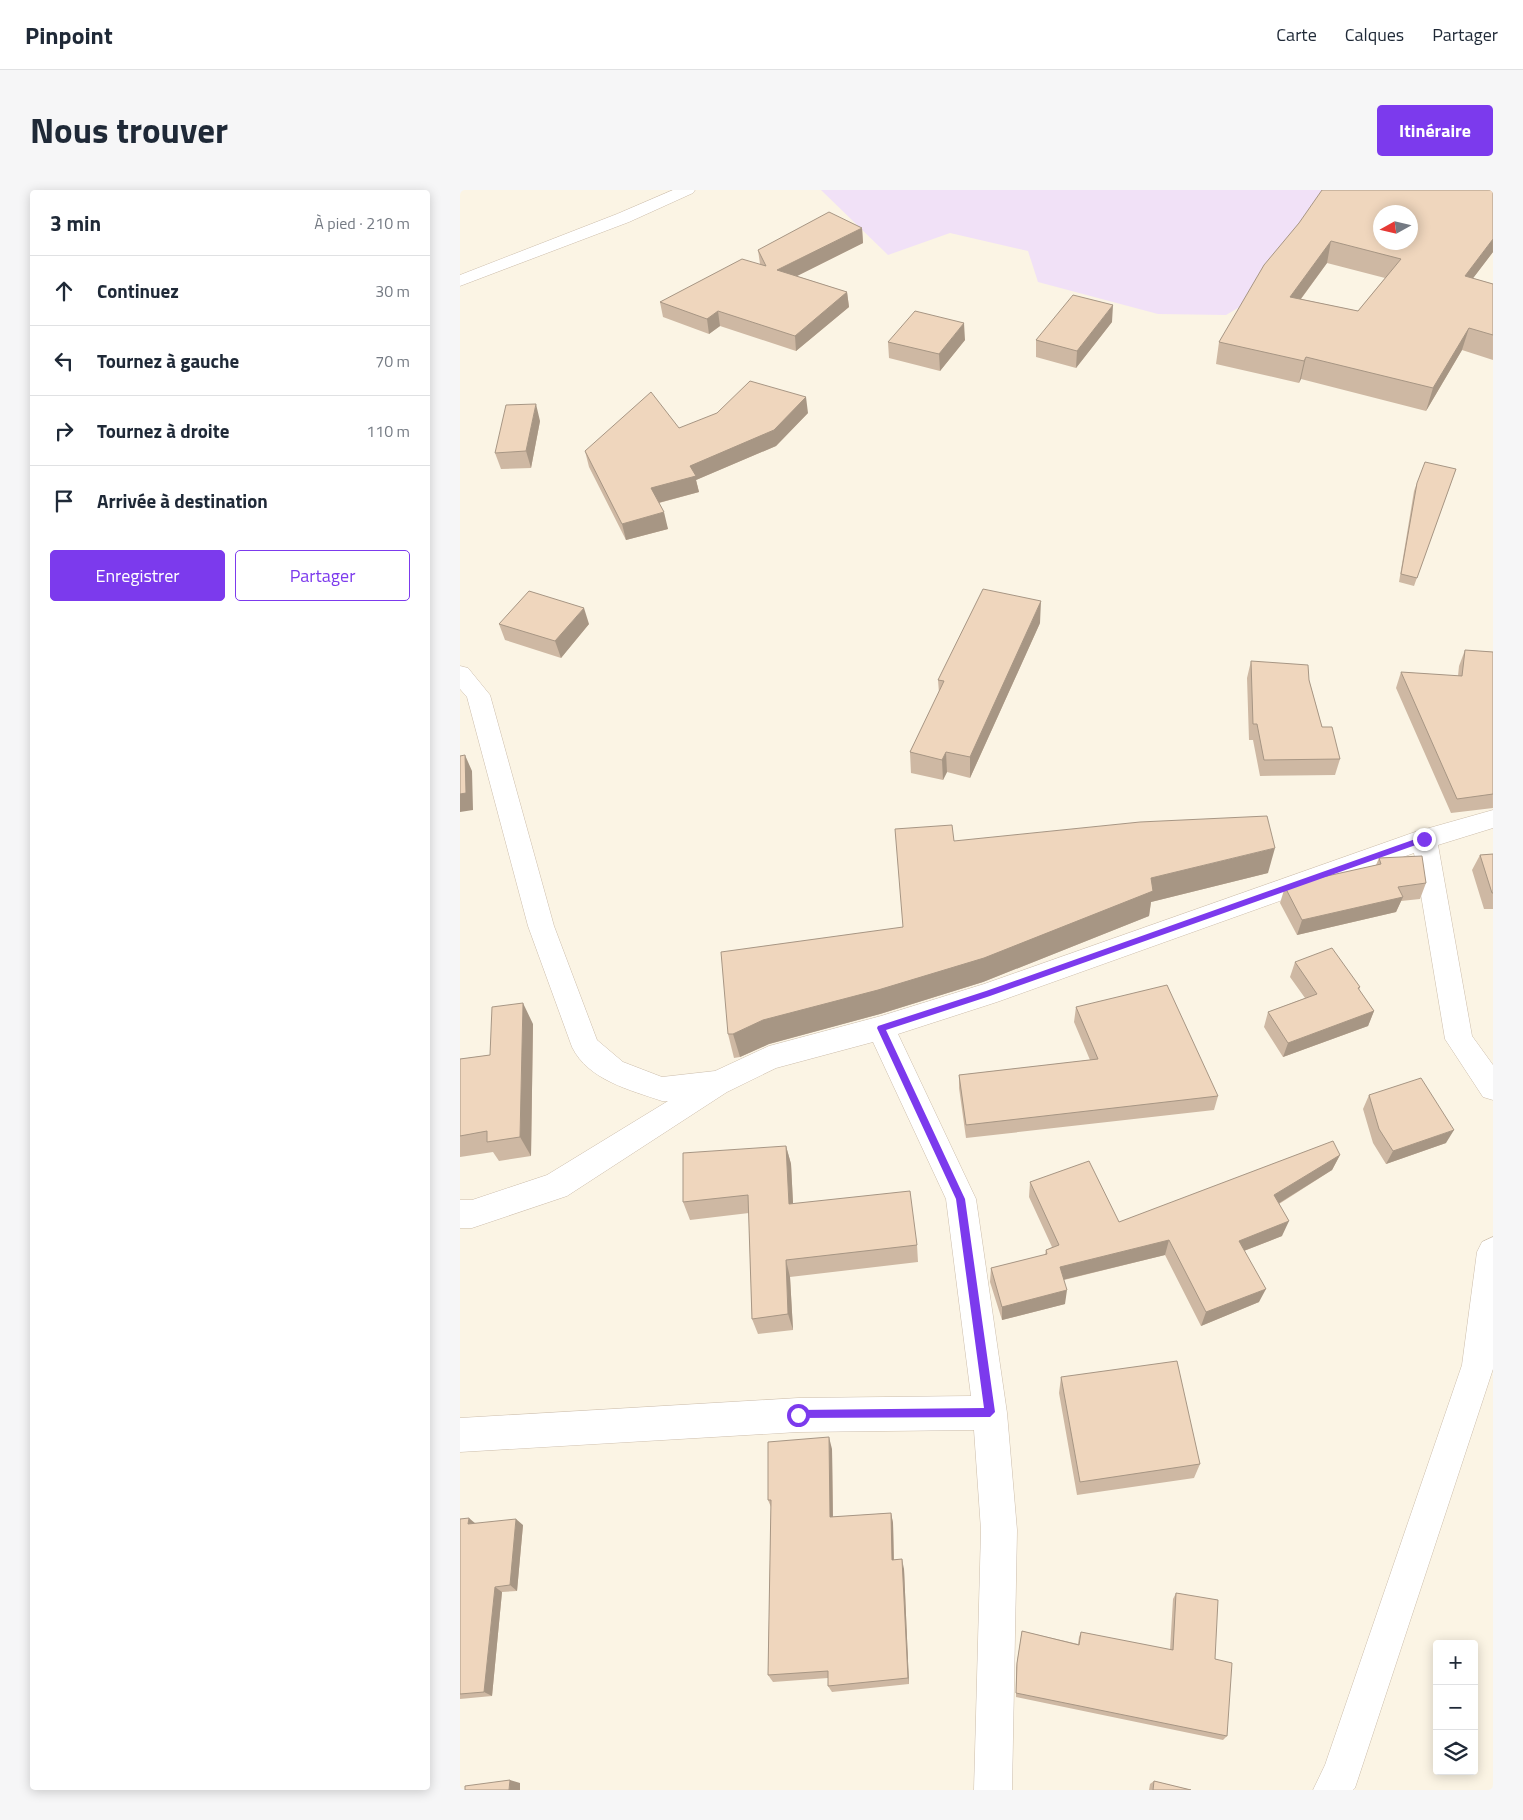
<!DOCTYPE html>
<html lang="fr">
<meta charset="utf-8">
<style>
body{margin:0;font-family:"Titillium Web",sans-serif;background:#f6f6f7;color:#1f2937}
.controls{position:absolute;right:15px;bottom:15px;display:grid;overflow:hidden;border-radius:5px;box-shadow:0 2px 12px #0003}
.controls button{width:45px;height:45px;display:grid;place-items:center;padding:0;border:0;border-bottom:1px solid #e0e1e3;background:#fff;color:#1f2937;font:25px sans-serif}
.compass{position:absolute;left:913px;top:15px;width:45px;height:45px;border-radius:50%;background:#fff;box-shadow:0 2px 12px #0003;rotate:262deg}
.stop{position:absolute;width:15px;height:15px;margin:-11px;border:4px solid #7c3aed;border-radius:50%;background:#fff}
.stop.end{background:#7c3aed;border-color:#fff;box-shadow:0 1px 5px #0008}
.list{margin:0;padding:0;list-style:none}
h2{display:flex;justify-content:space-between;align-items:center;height:65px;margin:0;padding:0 20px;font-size:21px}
h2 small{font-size:16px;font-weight:400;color:#747a83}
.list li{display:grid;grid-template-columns:32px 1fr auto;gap:15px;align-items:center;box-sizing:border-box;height:70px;padding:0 20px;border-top:1px solid #e0e1e3}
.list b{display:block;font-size:19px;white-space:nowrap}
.list em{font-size:16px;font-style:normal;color:#747a83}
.actions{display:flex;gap:10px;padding:15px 20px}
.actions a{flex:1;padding:11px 0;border:1px solid #7c3aed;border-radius:5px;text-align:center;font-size:18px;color:#7c3aed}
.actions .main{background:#7c3aed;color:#fff}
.icon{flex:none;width:28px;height:28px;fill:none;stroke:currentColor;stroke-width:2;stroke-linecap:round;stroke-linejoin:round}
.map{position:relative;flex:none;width:1033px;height:1600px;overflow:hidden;border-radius:5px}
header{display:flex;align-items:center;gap:30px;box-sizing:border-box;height:70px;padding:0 25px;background:#fff;border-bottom:1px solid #e0e1e3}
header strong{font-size:24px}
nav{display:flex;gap:28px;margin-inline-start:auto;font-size:18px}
.intro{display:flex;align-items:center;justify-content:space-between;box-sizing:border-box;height:120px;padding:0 30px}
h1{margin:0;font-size:35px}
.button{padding:12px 22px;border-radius:5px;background:#7c3aed;color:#fff;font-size:18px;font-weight:700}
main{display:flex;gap:30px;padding:0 30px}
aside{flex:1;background:#fff;border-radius:5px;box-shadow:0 2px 12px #0003}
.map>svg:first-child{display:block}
.education{fill:#f1e1f7}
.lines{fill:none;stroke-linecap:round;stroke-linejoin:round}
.minor-casing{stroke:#ccbdab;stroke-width:1}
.minor{fill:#fff;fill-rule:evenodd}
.wall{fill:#ceb8a3;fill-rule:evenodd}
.shaded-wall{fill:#a79684}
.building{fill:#efd6bd;stroke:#a79684;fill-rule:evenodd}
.route{fill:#7c3aed}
</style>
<header>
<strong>Pinpoint</strong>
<nav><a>Carte</a><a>Calques</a><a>Partager</a></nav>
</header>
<div class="intro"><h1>Nous trouver</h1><a class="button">Itinéraire</a></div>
<main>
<aside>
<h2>3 min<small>À pied · 210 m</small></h2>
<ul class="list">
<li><svg class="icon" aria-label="ahead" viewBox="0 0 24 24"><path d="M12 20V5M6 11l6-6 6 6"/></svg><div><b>Continuez</b></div><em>30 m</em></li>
<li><svg class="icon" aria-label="left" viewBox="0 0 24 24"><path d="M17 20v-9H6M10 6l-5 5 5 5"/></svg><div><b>Tournez à gauche</b></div><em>70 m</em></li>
<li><svg class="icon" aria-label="right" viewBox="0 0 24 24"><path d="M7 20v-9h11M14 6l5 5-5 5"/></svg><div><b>Tournez à droite</b></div><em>110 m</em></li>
<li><svg class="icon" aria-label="arrive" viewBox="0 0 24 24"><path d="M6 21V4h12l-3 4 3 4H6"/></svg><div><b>Arrivée à destination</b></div></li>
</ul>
<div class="actions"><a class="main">Enregistrer</a><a>Partager</a></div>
</aside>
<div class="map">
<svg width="1033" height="1600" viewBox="0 0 1033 1600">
<rect width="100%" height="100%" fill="#fbf4e4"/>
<!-- education -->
<path class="education" d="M361,0H893L802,104L766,125L698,124L578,92L568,61L490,43L428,65Z"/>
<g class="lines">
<defs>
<path id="minor" d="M213,0H235L233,3L169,32L0,96V85L157,24Z
M0,476L8,478L30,505L94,736L137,850L163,872L202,887L255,881L309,856L421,826L524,794L955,642L1033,620V638L978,655L1012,846L1033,875V910L1023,907L985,849L954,663L537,812L438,844L516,1009L547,1223L557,1340L552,1600H514L521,1340L514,1240L338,1242L0,1262V1228L338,1208L511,1206L486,1009L413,852L316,878L267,902L107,1006L12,1038H0V1010H12L87,985L208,911H202C170,900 128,890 112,857L68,736L7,507L0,499Z
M1033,1047V1179L895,1598L893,1600H853L865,1575L1002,1175L1017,1062L1022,1052Z"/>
</defs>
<!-- minor casing -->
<use href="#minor" class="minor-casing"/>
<!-- minor -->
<use href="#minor" class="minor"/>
</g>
<!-- wall -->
<path class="wall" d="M1033,0V62L1013,88L1033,94V170L1002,160L966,221L841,189L839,193L756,174L759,152L839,33ZM867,73L925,88L898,121L841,109Z
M402,38L403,53L337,86L387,102L389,117L336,161L260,136L249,144L203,127L200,112L300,74L298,60Z
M652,132L616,178L576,167V150Z
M505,150L480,181L429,168L428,152Z
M348,223L316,256L236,290L239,302L199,313L208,339L166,350L129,277L125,261L219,238Z
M80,231L71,278L41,279L35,263Z
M996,279L954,396L939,392L954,301L957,293Z
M580,433L510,588L487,582L483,590L451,583L450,562L479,503L478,490Z
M39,434H129L101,468L45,450Z
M1005,460L1033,462V618L991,623L936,498L941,482L998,486L999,476Z
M791,471L849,490L862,537L880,569L875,585L800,586L793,550H789L787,488Z
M494,651L808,683L691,712L689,726L523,792L420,824L309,854L280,867L274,868L268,844L443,737Z
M1033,664V719H1024L1012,680L1020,665Z
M919,668L966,693L960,709L941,711L936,722L837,745L820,713L825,697L916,675Z
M835,772L900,797L899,800L914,821L908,836L823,867L804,837L808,822L845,808L830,787Z
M616,817L758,906L754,920L506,948L499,898V885L630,870L614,832Z
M73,834L71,966L39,971L33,962L0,967V869L30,865Z
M909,905L986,953L926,974L913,953L903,919Z
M326,956L331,974L333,1014L457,1055L458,1072L330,1087L333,1140L298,1144L292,1129L289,1023L230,1030L223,1012Z
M880,965L872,980L819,1014L822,1046L784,1061L799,1112L741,1136L705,1065L604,1090L605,1114L542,1130L530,1092L531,1078L585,1065L586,1060L592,1057L569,1007L570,992L659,1032Z
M601,1187L740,1274L734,1288L617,1305L599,1203Z
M372,1259L373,1327L431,1323L433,1333L434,1370L444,1379L449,1494L372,1502L368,1496V1488L313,1492L308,1485L311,1317L308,1310Z
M0,1329L15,1333L63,1335L57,1401L42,1402L32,1506L0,1509Z
M716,1403L755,1469L767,1546L763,1550L556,1507V1478L562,1441L618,1454L619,1447L621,1442L710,1460L713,1409Z
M694,1591L731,1600H689L690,1594Z"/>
<!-- shaded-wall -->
<path class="shaded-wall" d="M402,38L403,53L319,95L317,80Z
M1033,49V62L998,108L1005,86Z
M871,51L867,73L826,129L830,107Z
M387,102L389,117L336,161L335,146Z
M653,115L652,132L616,178L617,161Z
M258,121L260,136L249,144L247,129Z
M504,133L505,150L480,181L479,164Z
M1009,138L1002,160L966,221L973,198Z
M846,167L841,189L839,193L844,171Z
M346,207L348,223L316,256L236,290L239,302L194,314L191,298Z
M76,214L80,231L71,278L66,261Z
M204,322L208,339L166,350L162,334Z
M581,411L580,433L510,588V567Z
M124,418L129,434L101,468L95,451Z
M486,562L487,582L483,590L482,570Z
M5,565L12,581L13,620L0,622V604Z
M815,658L808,683L691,712L689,726L523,792L420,824L309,854L280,867L273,844L303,830L691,688Z
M943,707L936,722L837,745L842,730Z
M63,813L73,834L71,966L60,947Z
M914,821L908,836L823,867L828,853Z
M994,940L986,953L926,974L933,961Z
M326,956L331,974L334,1032L329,1014Z
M880,965L872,980L808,1020L814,1005Z
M829,1031L822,1046L773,1065L779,1051Z
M709,1050L705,1065L598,1091L600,1077Z
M326,1070L330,1087L333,1140L328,1124Z
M806,1099L799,1112L741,1136L746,1122Z
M607,1100L605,1114L542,1130V1117Z
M369,1247L372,1259L373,1337L370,1327Z
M431,1323L433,1333L434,1379L432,1370Z
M9,1328L16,1334H8Z
M56,1329L63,1335L57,1401L50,1395Z
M442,1369L444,1379L449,1494L448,1488Z
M35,1397L42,1402L32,1506L24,1502Z
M50,1590L60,1593V1600H49Z"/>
<!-- building -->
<path class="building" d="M862,0H1033V49L1005,86L1033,94V145L1009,138L973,198L846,167L844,171L759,152L804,75L839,33ZM920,22H950V52H920ZM871,51L941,69L898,121L830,107Z
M369,22L402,38L317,80L387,102L335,146L258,121L247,129L200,112L282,69L306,76L298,60Z
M613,105L653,115L617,161L576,150Z
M455,121L504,133L479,164L428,152Z
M290,191L346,207L314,240L230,276L236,286L191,298L204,322L162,334L125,261L191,202L219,238L257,223Z
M76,214L66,261L35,263L46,215Z
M965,272L996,279L957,388L941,384L957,293Z
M523,399L581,411L510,567L486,562L482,570L450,562L484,491L478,490Z
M69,401L124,418L95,451L39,434Z
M1005,460L1033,462V604L997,609L941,482L1002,486Z
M791,471L848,475L849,490L862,537H872L880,569L804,570L797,534H793Z
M5,565L6,603L0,604V566Z
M807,626L815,658L691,688L693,701L524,768L418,800L303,830L273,844H268L261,762L443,737L435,639L492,635L494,651L680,632Z
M1033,664V703H1032L1020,665Z
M962,666L966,693L938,697L943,707L842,730L825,697L840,692L921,674L919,668Z
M872,758L900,797L898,798L914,821L828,853L808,822L857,804L835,772Z
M707,795L758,906L506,935L499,885L638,869L616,817Z
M63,813L60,947L27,952V941L0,946V869L30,865L32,817Z
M961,888L994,940L933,961L919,939L909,905Z
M873,951L880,965L814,1005L829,1031L779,1051L806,1099L746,1122L709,1050L600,1077L607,1100L542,1117L531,1078L587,1064L586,1060L599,1055L570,992L629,971L659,1032Z
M326,956L329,1014L450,1001L457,1055L326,1070L328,1124L292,1129L288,1005L223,1012V963Z
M717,1171L740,1274L620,1292L601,1187Z
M369,1247L370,1327L431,1323L432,1370L442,1369L448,1488L368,1496V1481L308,1485L311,1310H308V1252Z
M9,1328L8,1334L56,1329L50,1395L35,1397L24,1502L0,1504V1329Z
M716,1403L758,1410L755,1469L772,1473L767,1546L556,1503L557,1473L562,1441L619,1455L621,1442L713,1460Z
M50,1590L49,1600H5V1596Z
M694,1591L731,1600H693Z"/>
<!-- route -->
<path class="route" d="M964,646L967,647V651L530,806L426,840L505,1009L535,1222L530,1227L334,1228L333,1225L338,1220L524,1218L496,1009L417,838L418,836L526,801Z"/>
</svg>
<div class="controls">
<button>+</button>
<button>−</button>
<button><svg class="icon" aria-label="layers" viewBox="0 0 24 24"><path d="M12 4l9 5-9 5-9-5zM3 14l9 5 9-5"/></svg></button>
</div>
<svg class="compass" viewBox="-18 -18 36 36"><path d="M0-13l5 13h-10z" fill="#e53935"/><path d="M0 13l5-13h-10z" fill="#747a83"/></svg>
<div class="stop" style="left:338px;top:1225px"></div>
<div class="stop end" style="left:964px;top:649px"></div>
</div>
</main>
